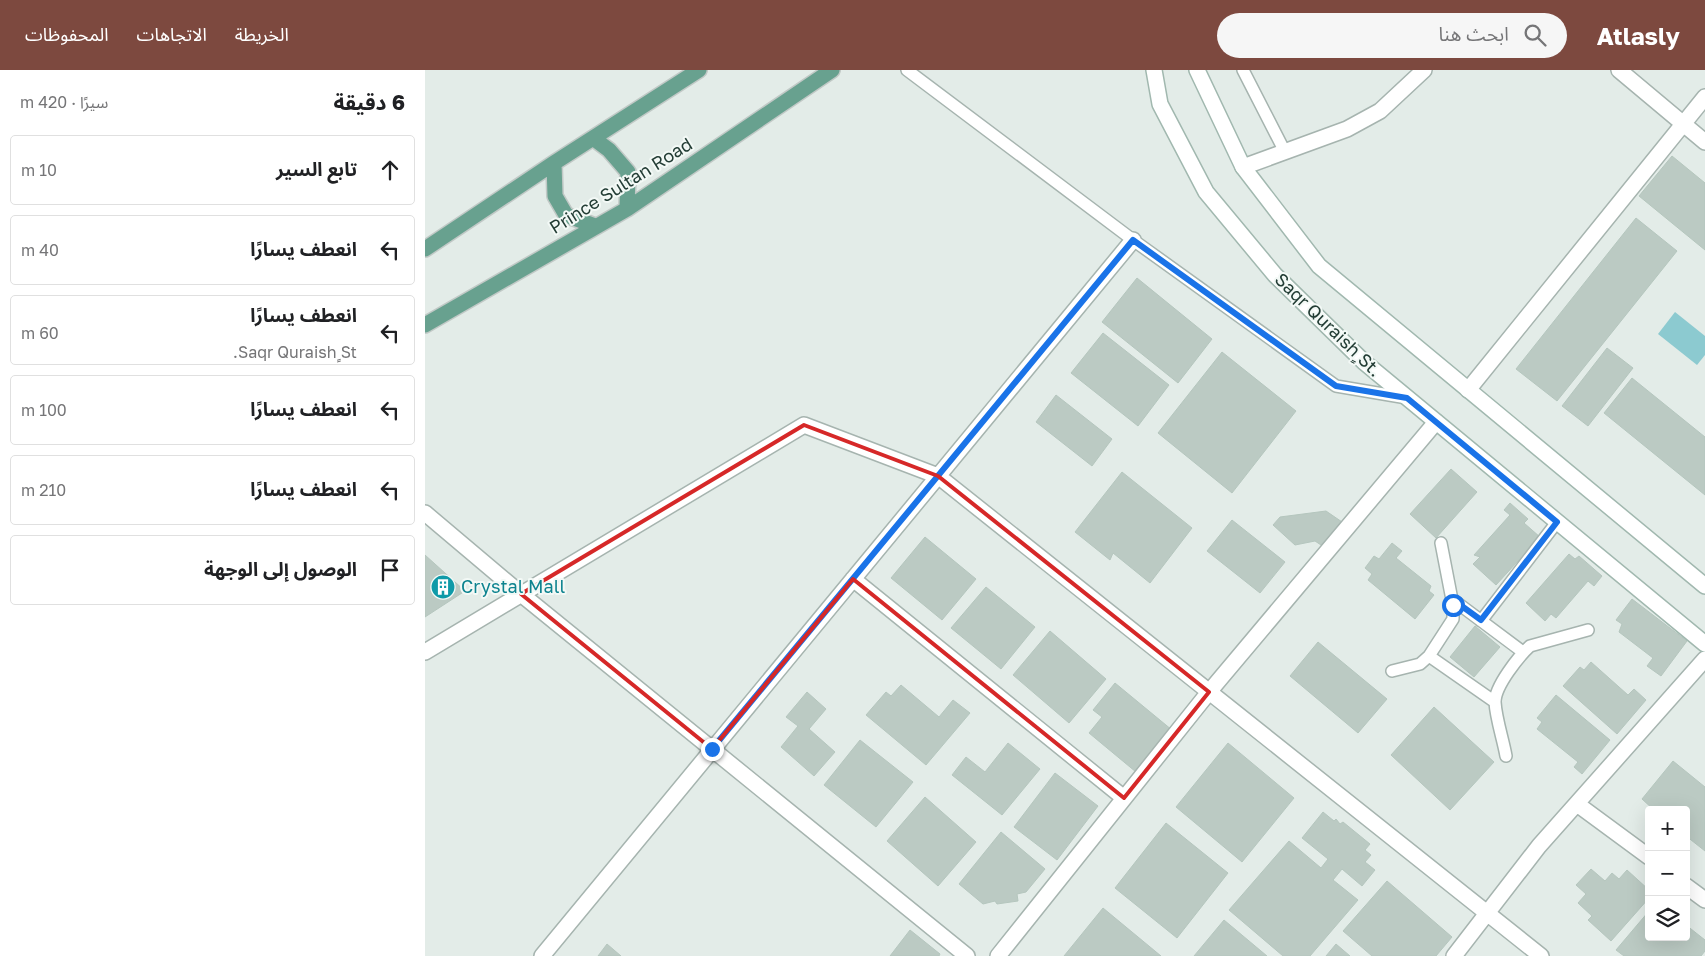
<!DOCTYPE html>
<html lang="ar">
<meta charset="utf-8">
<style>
body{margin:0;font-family:"Golos Text","Noto Sans Arabic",sans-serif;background:#f6f6f6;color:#202124;direction:rtl}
.controls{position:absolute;right:15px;bottom:15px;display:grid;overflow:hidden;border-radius:5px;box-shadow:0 5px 20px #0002}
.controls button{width:45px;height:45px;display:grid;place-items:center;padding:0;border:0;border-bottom:1px solid #e0e0e0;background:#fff;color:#202124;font:25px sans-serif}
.stop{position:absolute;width:15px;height:15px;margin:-11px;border:4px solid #1a73e8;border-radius:50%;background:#fff}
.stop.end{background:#1a73e8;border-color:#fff;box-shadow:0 1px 5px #0008}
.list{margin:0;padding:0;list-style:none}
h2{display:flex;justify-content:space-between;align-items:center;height:65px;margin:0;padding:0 20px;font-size:21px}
h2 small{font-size:16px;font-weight:400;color:#757577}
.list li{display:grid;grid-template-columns:32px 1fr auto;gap:15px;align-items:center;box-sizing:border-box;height:70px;margin:0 10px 10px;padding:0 10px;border:1px solid #e0e0e0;border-radius:5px}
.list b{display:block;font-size:19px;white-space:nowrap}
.list p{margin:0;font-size:16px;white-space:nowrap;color:#757577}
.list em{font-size:16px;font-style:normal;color:#757577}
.icon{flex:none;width:28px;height:28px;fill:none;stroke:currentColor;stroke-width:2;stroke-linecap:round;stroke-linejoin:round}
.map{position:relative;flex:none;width:1280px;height:886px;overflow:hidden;direction:ltr}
header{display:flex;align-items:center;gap:30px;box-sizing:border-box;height:70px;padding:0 25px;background:#7d493f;color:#fff}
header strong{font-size:24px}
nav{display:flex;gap:28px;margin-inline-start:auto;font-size:18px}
.search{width:350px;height:45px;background:#f6f6f6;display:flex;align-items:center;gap:12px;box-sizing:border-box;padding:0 18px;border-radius:28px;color:#757577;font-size:19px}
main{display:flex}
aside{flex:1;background:#fff}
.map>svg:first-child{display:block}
.water{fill:#8ccad0}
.building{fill:#bbcac3;stroke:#b5c6be}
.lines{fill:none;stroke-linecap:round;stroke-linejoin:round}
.lane-casing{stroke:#a6b4af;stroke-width:14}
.street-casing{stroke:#a6b4af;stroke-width:18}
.secondary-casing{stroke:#a1b8af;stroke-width:18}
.primary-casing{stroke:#c1c9c6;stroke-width:18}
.lane{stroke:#fff;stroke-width:11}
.street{stroke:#fff;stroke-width:15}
.secondary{stroke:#fff;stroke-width:15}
.primary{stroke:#68a18f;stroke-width:15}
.route{stroke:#1a73e8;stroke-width:6}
.marked{fill:none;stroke:#d62828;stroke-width:4;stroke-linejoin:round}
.labels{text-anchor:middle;stroke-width:4;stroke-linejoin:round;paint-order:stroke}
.street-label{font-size:18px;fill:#233d35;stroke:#f3f9f6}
.culture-label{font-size:18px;fill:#0d838f;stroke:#f3f9f6;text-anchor:start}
</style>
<header>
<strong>Atlasly</strong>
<div class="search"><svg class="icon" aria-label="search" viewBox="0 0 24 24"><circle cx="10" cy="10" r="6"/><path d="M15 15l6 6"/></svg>ابحث هنا</div>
<nav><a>الخريطة</a><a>الاتجاهات</a><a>المحفوظات</a></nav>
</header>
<main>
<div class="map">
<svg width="1280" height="886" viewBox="0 0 1280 886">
<rect width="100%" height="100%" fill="#e3ece8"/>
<!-- water -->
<path class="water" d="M1250,242L1280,266V285L1272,295L1233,264Z"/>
<!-- building -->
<path class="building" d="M1247,86L1280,113V180L1214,126Z
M1211,148L1252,181L1132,331L1091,299Z
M712,208L787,269L753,313L677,252Z
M678,263L744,315L713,356L646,303Z
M1182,278L1208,298L1163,356L1137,336Z
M797,282L871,341L807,423L733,363Z
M1207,308L1280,367V425L1179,343Z
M631,325L687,369L667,396L611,352Z
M1026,399L1052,422L1011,468L985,444Z
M697,402L767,458L725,513L688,483L685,490L650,462Z
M1085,433L1103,449L1099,453L1115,467L1071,515L1048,494L1055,487L1049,485L1085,445L1079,440Z
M901,441L920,454L902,479L890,471L870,475L848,455L855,447Z
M807,450L860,492L835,523L782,481Z
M500,467L551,509L517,550L466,508Z
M967,473L977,481L971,488L1006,516L1004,521L1009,525L990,549L943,510L947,504L940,498L949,486L954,489Z
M1144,484L1150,489L1154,486L1177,506L1169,516L1163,511L1131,548L1126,544L1120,551L1101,533Z
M0,485L40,521L0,547Z
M561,517L610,557L576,599L526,558Z
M1207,529L1262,571L1236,606L1222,596L1228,588L1194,562L1197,554L1191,550Z
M1050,556L1075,577L1049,607L1025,587Z
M625,561L681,609L644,653L588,605Z
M893,572L962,629L933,663L865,606Z
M1166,592L1203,625L1209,619L1221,630L1192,664L1138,616L1155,597L1159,600Z
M690,613L747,660L711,702L664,663L677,647L668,640Z
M476,615L514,647L528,630L545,643L501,695L441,645L461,622L466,626Z
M382,622L401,639L384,659L410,682L389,706L356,677L373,656L361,647Z
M1131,625L1185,670L1157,704L1149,697L1153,692L1112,659L1117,652L1112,648Z
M1009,637L1069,692L1025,740L966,685Z
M435,670L488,712L451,757L399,715Z
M583,673L615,699L577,745L527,705L541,687L560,702Z
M803,673L869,728L817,792L751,737Z
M1248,691L1280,717V781L1261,766V740H1229L1217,729Z
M630,703L673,736L632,790L589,757Z
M500,727L551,772L513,816L462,771Z
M898,742L909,751L911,749L915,754L918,752L945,774L940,780L946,785L940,792L950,800L937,816L917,799L908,810L933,830L885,886H858L804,840L864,771L896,798L903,789L877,768Z
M741,753L803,803L752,868L690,818Z
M576,762L620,799L601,822L592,824L593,831L572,834L570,831L558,834L534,814Z
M1166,799L1180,811L1187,803L1194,809L1202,800L1224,820V828L1186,871L1163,850L1167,846L1153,833L1161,824L1151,815Z
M962,811L1027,867L1011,886H947L918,861Z
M678,838L736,886H639Z
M1224,841V867H1261V855L1280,870V881L1276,886H1199L1191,880Z
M799,850L842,886H769Z
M485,860L515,884L514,886H465Z
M182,874L196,886H173Z
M911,874L925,886H901Z"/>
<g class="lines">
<defs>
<path id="lane" d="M482,0L708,170L911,316L982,328
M818,0L859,80
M1027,529L1098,582
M1056,551L1132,452
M1004,586L1070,632
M967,601L995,594L1004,586L1028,549V535L1016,473
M1081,686C1078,669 1071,649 1070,632C1070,616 1094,586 1105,576L1163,560"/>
<path id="street" d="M1194,0L1280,72
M818,97L922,59L955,41L999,0
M1043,320L1280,27
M0,443L96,524L542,886
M428,509L699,728
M0,582L379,355L513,406L1116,886
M1152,734L1224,787
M1261,816L1280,830
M117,886L708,170
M573,886L784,622L1011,352
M1029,886L1114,776L1280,589"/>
<path id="secondary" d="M729,0L735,34L781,122L850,205L939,292L1280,574
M772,0L818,97L894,196L1280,516"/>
<path id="primary" d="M168,68L184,80L203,102L202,139
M129,93L130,126L141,145L170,156
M0,179L129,93L274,0
M0,255L202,139L407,0"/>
</defs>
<!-- lane casing -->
<use href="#lane" class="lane-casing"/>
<!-- street casing -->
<use href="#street" class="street-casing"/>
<!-- secondary casing -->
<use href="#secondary" class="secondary-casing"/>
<!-- primary casing -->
<use href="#primary" class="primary-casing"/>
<!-- lane -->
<use href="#lane" class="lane"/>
<!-- street -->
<use href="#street" class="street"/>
<!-- secondary -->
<use href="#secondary" class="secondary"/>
<!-- primary -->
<use href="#primary" class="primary"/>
</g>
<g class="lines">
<!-- route -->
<path class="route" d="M287,679L708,170L911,316L982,328L1132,452L1056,550L1027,529L1028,535"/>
</g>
<!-- marked area -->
<path class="marked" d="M379,355L513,406L784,622L699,728L428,509L287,679L96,524Z"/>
<!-- icons -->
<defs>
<symbol id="building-disc" viewBox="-11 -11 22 22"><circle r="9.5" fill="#0f9aa8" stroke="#f3f9f6"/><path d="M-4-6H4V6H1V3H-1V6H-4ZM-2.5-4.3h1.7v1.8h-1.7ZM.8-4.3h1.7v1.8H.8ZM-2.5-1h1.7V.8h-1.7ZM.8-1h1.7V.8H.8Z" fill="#fff"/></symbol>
</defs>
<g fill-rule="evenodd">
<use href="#building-disc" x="4" y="503" width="28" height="28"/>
</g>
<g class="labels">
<!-- street labels -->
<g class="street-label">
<text transform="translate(196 116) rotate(-32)" y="6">Prince Sultan Road</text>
<text transform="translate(903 255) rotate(44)" y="6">Saqr Quraish ٍSt.</text>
</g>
<!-- culture labels -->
<g class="culture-label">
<text x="36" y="523">Crystal Mall</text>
</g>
</g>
</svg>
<div class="controls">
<button>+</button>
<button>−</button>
<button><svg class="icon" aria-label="layers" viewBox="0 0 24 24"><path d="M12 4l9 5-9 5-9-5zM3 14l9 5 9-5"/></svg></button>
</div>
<div class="stop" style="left:1028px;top:535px"></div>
<div class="stop end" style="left:287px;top:679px"></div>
</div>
<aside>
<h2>6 دقيقة<small>سيرًا · 420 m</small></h2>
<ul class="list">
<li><svg class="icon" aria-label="ahead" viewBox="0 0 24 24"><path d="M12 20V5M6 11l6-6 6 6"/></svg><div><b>تابع السير</b></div><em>10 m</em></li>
<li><svg class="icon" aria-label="left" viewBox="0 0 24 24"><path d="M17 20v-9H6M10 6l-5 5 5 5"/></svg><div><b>انعطف يسارًا</b></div><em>40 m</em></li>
<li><svg class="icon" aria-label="left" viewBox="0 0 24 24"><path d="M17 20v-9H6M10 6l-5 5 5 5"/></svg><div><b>انعطف يسارًا</b><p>Saqr Quraish ٍSt.</p></div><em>60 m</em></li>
<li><svg class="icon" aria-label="left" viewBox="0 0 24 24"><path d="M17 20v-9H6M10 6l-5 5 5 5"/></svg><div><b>انعطف يسارًا</b></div><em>100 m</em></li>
<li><svg class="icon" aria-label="left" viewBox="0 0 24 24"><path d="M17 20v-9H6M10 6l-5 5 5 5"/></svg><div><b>انعطف يسارًا</b></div><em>210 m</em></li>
<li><svg class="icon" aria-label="arrive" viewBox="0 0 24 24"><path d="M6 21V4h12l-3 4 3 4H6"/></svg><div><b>الوصول إلى الوجهة</b></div></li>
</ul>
</aside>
</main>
